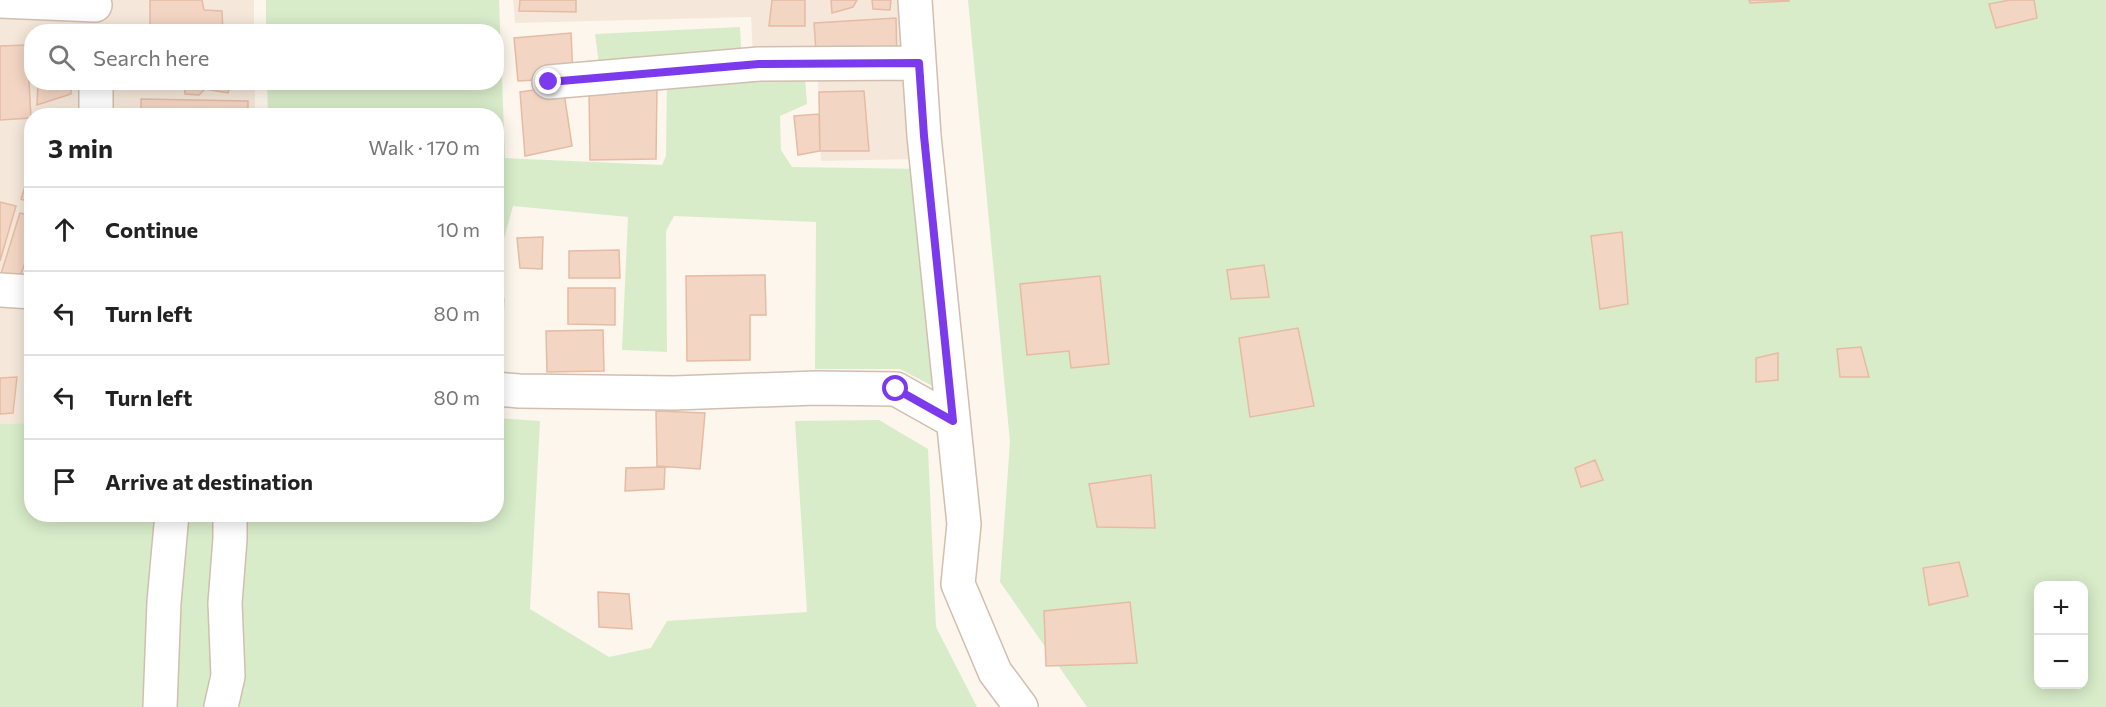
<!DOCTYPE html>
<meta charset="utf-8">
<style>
body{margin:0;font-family:Commissioner,sans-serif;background:#f2f2f2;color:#222}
.controls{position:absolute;right:18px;bottom:18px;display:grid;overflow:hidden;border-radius:12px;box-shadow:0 3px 15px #0003}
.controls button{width:54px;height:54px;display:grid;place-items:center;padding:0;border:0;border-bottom:2px solid #e0e0e0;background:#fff;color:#222;font:30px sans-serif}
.stop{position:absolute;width:18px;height:18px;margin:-14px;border:4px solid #7c3aed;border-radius:50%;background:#fff}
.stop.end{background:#7c3aed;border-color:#fff;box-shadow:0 2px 6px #0008}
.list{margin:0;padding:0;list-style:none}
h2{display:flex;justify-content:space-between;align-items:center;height:78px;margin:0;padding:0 24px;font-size:26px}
h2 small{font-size:20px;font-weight:400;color:#767676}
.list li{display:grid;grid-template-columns:39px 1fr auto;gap:18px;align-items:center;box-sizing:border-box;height:84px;padding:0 24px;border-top:2px solid #e0e0e0}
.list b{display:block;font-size:22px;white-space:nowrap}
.list em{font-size:20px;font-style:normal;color:#767676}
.icon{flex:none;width:33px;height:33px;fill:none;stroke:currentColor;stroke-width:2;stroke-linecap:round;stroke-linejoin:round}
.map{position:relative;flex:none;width:2106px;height:707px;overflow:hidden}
.search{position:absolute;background:#fff;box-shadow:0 3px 15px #0003;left:24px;top:24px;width:480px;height:66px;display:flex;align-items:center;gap:15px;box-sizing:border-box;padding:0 21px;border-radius:24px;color:#767676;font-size:22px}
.panel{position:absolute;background:#fff;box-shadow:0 3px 15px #0003;left:24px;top:108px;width:480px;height:414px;border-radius:24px}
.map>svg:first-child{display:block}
.residential{fill:#f5e8da}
.green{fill:#d8ecc9;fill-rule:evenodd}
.building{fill:#f3d5c3;stroke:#e6bba3;stroke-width:1.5}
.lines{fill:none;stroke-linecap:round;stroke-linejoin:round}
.minor-casing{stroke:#d1beb0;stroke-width:36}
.minor{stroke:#fff;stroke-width:33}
.route{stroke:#7c3aed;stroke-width:8}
</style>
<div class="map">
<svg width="2106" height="707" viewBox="0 0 2106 707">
<rect width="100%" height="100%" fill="#fdf6ec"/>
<!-- residential -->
<path class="residential" d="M0,0H254V31L32,32V82L255,83V115L32,116L31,423L0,424Z
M513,0H906L916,159L821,161L817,57L753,58L751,17L515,23Z"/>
<!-- green -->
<path class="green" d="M266,0H499L505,158L662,165L666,156L667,77L600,72L595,34L740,27L742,64L804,65L807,104L780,116L781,150L792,167L924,169L942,391L900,369H815L816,222L674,216L666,231L667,352L622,350L628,217L513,206L497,264L496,116L268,115L267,83L496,82V32L266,31Z
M968,0H2106V707H1087L1000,582L1010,442ZM2038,586H2084V684H2038Z
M496,284L505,299L501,351H497Z
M497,418L540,421L530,609L609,657L651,648L667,621L807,612L795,421L879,420L928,449L936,627L977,707H0V424L31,423L32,514H496Z"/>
<!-- building -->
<path class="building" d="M150,0H202L204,10L222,11L223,32H150Z
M520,0H576V12L519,11Z
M772,0H805V26H769Z
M831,0H857L853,7L832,13Z
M872,0H891L890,10L873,9Z
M1749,0H1789V1L1750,3Z
M2010,0H2034L2037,18L1996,28L1989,4Z
M896,18L897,65L817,66L814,23Z
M571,33L573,78L518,81L514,38Z
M27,45L31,118L0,120V46Z
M38,82H71V94L37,105Z
M184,82H231L228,93L205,89L199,95L185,94Z
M563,86L572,146L525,156L520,92Z
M657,87L656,159L590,160L589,88Z
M864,91L869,151H820L819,92Z
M141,99L248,101V116H141Z
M819,114L820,151L798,155L794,116Z
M32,165V203L21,199Z
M0,202L16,206L0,261Z
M20,213L32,216V243L21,274L0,277Z
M1622,232L1628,304L1600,309L1591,236Z
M543,237L542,269L520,268L517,238Z
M619,250L620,278H569V251Z
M1264,265L1269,297L1231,299L1227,270Z
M765,275L766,315H750V360L687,361L686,276Z
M1100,276L1109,364L1071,368L1069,351L1027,355L1020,284Z
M568,288H615V325L568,324Z
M1298,328L1314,406L1250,417L1239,338Z
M603,330L604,371L547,372L546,331Z
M1861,347L1869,377H1840L1837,349Z
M1778,353V380L1756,382V358Z
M17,377L13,413L0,414V378Z
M656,411L705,413L700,469L657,466Z
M1595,460L1603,480L1581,487L1575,468Z
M665,467L664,489L625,491L626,468Z
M1151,475L1155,528L1097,527L1089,484Z
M1959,562L1968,596L1929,605L1923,568Z
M598,592L629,594L632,629L599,627Z
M1130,602L1137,663L1046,666L1044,611Z"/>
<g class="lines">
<defs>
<path id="minor" d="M915,0L924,136L964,524L958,584L995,672L1021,707
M0,1L95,5
M96,82V116
M549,82L759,64L919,63
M0,290L32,292
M496,389L519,391L674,393L816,388L896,389L953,421
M160,707L164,602L172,514
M221,707L228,676L225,603L230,539V514"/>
</defs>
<!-- minor casing -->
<use href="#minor" class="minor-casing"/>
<!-- minor -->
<use href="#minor" class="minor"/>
</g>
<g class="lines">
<!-- route -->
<path class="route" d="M549,82L759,64L919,63L924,136L953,421L896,389"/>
</g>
</svg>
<div class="controls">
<button>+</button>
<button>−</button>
</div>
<div class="stop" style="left:896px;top:389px"></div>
<div class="stop end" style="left:549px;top:82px"></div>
<div class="search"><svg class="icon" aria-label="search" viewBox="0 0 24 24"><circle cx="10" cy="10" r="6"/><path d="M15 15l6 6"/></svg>Search here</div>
<section class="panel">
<h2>3 min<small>Walk · 170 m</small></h2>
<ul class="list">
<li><svg class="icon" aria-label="ahead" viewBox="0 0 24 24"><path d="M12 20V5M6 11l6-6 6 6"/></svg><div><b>Continue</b></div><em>10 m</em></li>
<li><svg class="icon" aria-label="left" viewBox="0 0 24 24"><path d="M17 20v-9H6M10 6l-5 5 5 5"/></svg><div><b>Turn left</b></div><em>80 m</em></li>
<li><svg class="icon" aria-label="left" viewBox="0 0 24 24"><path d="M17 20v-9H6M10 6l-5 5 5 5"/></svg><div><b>Turn left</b></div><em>80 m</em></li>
<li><svg class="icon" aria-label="arrive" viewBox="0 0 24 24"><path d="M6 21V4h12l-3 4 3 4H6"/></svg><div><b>Arrive at destination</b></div></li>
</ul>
</section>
</div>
